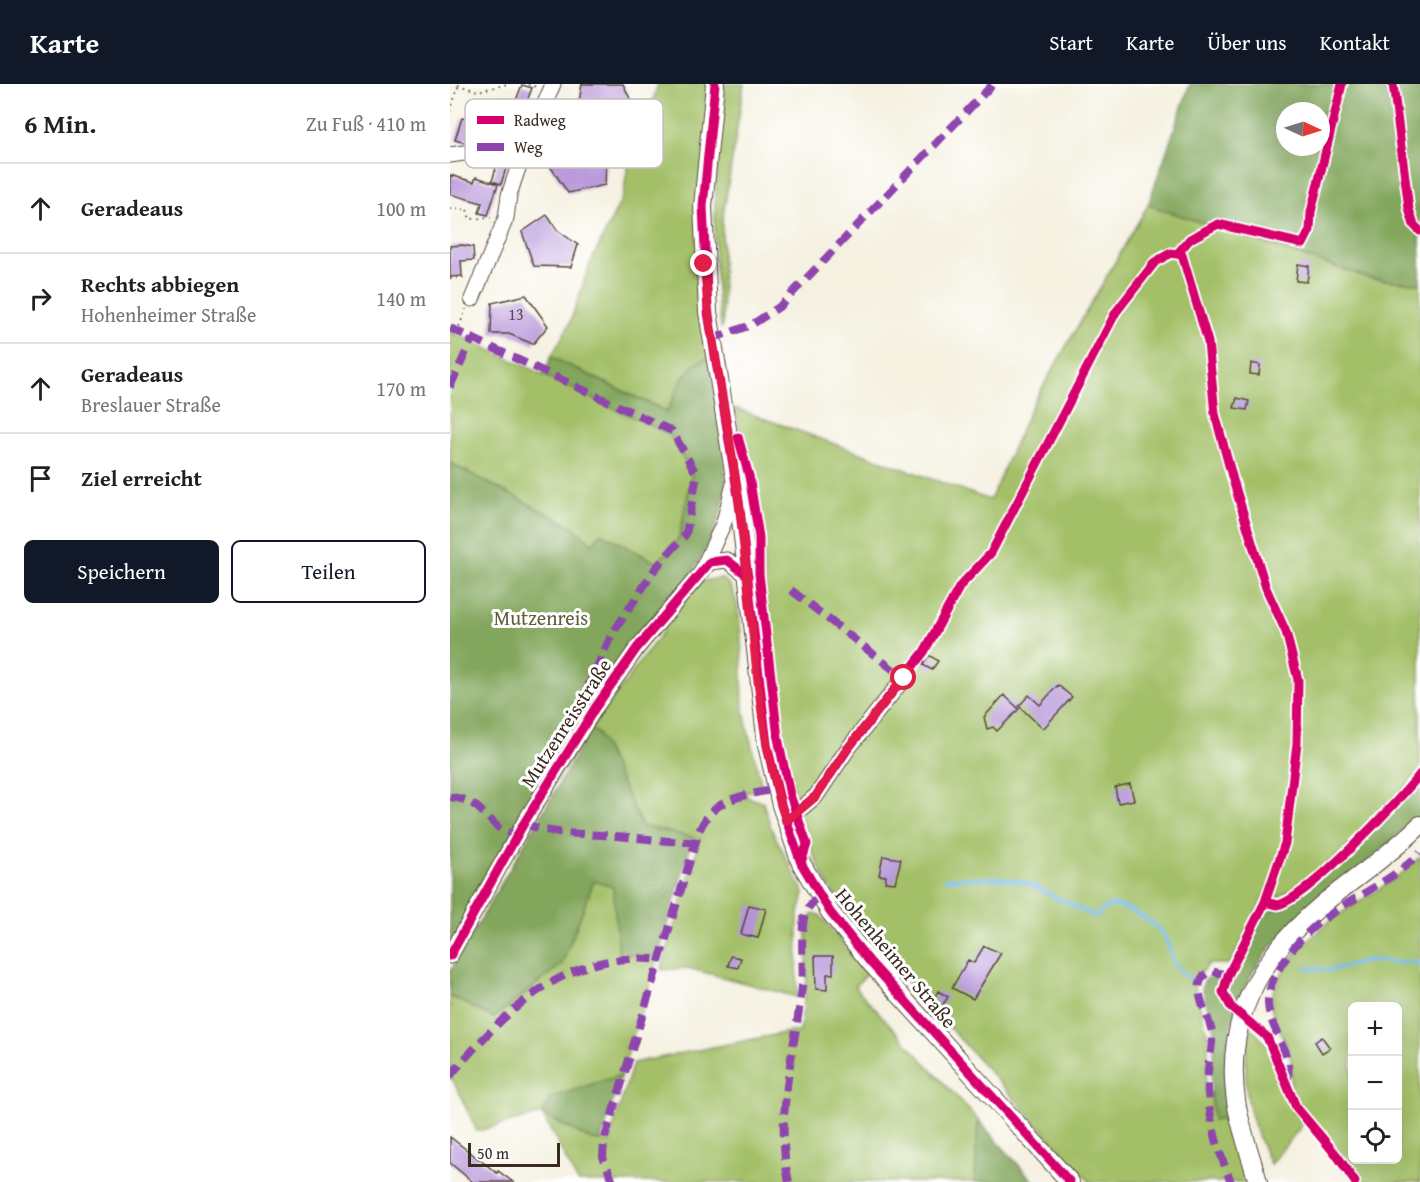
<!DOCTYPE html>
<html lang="de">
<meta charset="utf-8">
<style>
body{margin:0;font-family:"Gentium Book Plus",serif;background:#f6f6f6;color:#202124}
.controls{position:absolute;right:18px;bottom:18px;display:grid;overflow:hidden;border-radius:9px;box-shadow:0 6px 24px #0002}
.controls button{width:54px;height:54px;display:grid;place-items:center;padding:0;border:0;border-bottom:2px solid #e0e0e0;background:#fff;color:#202124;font:30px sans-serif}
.compass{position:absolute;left:826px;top:18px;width:54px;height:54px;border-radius:50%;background:#fff;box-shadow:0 6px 24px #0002;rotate:94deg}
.scale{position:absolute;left:18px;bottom:15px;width:92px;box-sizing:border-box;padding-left:6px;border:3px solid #3b2a1e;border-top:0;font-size:16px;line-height:21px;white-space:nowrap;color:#3b2a1e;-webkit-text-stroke:4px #fff;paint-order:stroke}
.stop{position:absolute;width:18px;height:18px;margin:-14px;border:4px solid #e11d48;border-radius:50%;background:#fff}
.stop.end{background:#e11d48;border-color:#fff;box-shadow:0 2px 6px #0008}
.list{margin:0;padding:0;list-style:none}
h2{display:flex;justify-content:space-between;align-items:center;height:78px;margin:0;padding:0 24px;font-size:26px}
h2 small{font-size:20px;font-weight:400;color:#757577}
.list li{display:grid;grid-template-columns:39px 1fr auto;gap:18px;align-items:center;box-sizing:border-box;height:90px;padding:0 24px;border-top:2px solid #e0e0e0}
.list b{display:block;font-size:22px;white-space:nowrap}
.list p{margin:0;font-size:20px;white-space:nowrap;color:#757577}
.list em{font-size:20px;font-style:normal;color:#757577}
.actions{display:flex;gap:12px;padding:18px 24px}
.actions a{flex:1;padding:14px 0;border:2px solid #111827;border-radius:9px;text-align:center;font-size:21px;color:#111827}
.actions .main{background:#111827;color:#fff}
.icon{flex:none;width:33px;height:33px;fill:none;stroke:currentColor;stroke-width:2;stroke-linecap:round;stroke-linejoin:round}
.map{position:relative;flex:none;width:970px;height:1098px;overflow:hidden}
header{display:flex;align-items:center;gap:36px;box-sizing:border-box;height:84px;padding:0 30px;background:#111827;color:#fff}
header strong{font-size:28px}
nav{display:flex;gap:33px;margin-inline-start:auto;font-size:21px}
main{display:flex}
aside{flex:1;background:#fff}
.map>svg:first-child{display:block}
.green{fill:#a3c067;stroke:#6f7542;stroke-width:1.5;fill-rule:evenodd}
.forest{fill:#82a65c;stroke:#5e683d;stroke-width:1.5;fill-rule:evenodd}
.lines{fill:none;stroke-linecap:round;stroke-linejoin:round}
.stream{stroke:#6fb7e7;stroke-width:4}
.building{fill:#b694d9}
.minor-casing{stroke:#57483b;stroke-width:17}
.major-casing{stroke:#57483b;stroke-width:20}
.path{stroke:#57483b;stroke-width:2;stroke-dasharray:1.5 4.5;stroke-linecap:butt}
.minor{stroke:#fff;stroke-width:15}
.major{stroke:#fff;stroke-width:18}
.quiet{stroke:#8e44ad;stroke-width:8;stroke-dasharray:15 8;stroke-linecap:butt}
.cycleway-casing{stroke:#fff;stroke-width:13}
.cycleway{stroke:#d6006c;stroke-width:9}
.route{stroke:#e11d48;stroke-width:8}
.labels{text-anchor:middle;stroke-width:6;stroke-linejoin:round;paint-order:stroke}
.number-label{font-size:16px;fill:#5a444d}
.park-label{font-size:20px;fill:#5f5e38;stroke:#fff}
.street-label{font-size:20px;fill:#3b2a1e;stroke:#fff}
.key{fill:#fff;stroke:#c4bfbc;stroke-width:1.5}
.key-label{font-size:16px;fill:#3b2a1e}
</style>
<header>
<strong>Karte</strong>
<nav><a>Start</a><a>Karte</a><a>Über uns</a><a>Kontakt</a></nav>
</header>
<main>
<aside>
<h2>6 Min.<small>Zu Fuß · 410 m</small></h2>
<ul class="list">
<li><svg class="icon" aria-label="ahead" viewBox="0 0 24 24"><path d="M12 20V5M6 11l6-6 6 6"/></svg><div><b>Geradeaus</b></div><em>100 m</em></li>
<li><svg class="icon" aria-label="right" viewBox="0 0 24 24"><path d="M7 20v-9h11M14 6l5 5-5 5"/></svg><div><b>Rechts abbiegen</b><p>Hohenheimer Straße</p></div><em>140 m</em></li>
<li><svg class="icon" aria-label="ahead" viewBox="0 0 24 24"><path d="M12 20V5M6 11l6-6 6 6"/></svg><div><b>Geradeaus</b><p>Breslauer Straße</p></div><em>170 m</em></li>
<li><svg class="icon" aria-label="arrive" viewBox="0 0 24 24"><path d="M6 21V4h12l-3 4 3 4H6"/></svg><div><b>Ziel erreicht</b></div></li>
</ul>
<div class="actions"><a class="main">Speichern</a><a>Teilen</a></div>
</aside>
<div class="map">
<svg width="970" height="1098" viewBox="0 0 970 1098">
<rect width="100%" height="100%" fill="#fff"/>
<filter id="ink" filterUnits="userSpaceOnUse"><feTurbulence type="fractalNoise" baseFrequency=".0167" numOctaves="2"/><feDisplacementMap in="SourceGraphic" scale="12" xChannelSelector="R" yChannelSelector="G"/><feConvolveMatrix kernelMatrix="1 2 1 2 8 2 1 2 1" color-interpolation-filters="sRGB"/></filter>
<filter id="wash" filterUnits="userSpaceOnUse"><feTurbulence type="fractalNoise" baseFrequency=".008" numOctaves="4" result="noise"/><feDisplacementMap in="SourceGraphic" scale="24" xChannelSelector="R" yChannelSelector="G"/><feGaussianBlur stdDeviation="1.35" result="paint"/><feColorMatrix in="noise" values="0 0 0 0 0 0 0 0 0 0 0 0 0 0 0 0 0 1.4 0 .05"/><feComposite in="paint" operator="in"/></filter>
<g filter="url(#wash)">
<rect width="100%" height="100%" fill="#f5f1e1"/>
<!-- green -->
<path class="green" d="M208,0H259V274C234,280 227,307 218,328L101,273L120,239L140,180L173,112L182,55L197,36Z
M275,0H294L272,139L273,241L271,244C260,162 265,82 275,0Z
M698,121L919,194L970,200V684C933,735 882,783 827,814L815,810L782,877L778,880H759L743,897L759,955L755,1008L761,1009L763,1035L779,1033L800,1098H640C586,1039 532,979 478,920C438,877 384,825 363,769C324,667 316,556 312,448C310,406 293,365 285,324L540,416L581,323Z
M0,247L219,349L242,389L229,454L207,479L151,449L143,460L123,443L0,379Z
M271,494C299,506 289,599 294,627C298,651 306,675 311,700L304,707L295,708L297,713L313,718L321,744L354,809L348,833L347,913L238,884L211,886L250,755L192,742L148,650L141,645L237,514L253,497Z
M970,773V1098H909L856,1030L841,1006V974L821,924L823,908L833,887L848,866L882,835L948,793ZM902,922H948V1076H902Z
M144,797L163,803L169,873L188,870L208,873L171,991L100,1014L92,1030L142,1056L159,1058L183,979L339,948H350L357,894V841L362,830L370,831L417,889L405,903L528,1036L525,1098H128L92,1030L27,1047L2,994L0,995V912L44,934L112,880Z
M800,943L819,963L833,1005L855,1038L820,1080C796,1028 790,999 800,943Z"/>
<!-- forest -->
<path class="forest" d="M740,0H970V200L919,194L698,121ZM835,27H871V63H835Z
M101,273L217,328C227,306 234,280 259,274C264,307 281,385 274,415C269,438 258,462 246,482L0,860V379L123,443L143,460L151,449L207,479L229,454L242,389L219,350L93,291Z
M141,645L148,650L192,742L243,753L208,873L188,870L169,873L163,803L144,797L112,880L44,934L0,912V888Z
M970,697V730C867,835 757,860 779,1033L763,1036L761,1009L765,950L752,904L754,897L763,891L779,897L814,829L837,821L880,787Z
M171,991L151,1057L141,1056L92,1030L100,1014Z
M528,1036L584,1098H525Z"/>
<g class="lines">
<!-- stream -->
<path class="stream" d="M496,795L549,794L577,799L644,832C651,830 653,824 659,822C673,818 708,840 714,852C723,868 720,885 740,894
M856,884L881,886L921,876L950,879L963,877L970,881"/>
</g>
<g id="blocks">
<!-- building -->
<path class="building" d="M132,0H173L185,25L168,41L145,28L128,25Z
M72,1L82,4L67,43L57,39Z
M48,27L59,31L52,54L41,55L29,52L28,57L17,54L16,59L5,56L12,34L22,37L24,31L34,34L36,30L46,33Z
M119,56L132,68L156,77L155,101L118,109L98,79Z
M60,72L51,100L42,97L49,74Z
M0,91L24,98L26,93L48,100L38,131L29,129L32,119L0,110Z
M97,131L107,146L128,161L121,183L84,182L72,148Z
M12,161L23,163L24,176L11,177L12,192L0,193V162Z
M848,180L859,182L857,198L846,197Z
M76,211L98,242L83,260L59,250H41L42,219Z
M801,279L810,281L809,291L800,290Z
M787,314L799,317L797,326L784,324Z
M479,571L488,577L482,586L473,581Z
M608,601L622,613L593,645L569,622L579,611L590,621Z
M554,611L569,625L547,647L543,643L537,645L534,633Z
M680,700L684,716L668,719L665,703Z
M433,772L451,775L445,799L435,798L436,792L429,791Z
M299,821L316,825L308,854L291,850Z
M534,862L551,869L523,915L502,904L518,876L524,879Z
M281,872L291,874L288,884L278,882Z
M365,872H383V890H377V906L366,905Z
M488,907L498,913L492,922L483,916Z
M872,953L880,964L872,969L865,958Z
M0,1053L47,1089L48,1087L63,1098H23L0,1079Z"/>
</g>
</g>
<g filter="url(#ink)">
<use href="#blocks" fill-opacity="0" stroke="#57483b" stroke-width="1.5"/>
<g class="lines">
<defs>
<path id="minor" d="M0,71L64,62L76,65
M22,215L56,134L59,111L67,87L103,0
M253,484L274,438L284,400
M336,737L366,712L397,666L454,594
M0,872L74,739L145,624L187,564L260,478L277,476L298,492"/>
<path id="major" d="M265,0L253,122L258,228L289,418L317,661L331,721L351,779L380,828L420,878L620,1098
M808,1098C801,1073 792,1048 787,1023C772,937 810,872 874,819C906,793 941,770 970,741"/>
</defs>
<!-- minor casing -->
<use href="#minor" class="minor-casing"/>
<!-- major casing -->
<use href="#major" class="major-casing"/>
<!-- path -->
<path class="path" d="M78,0L89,4
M8,1L28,7L58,0
M0,27L9,0
M0,125H17L20,135L41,134
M728,169L740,155L768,140L853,160
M0,194L17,193
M7,248L16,225"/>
<!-- minor -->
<use href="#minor" class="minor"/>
<!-- major -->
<use href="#major" class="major"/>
<!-- quiet -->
<path class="quiet" d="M0,244L222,347L247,391L236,450L205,485L161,552L139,600L138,615L145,624
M261,255L301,241L329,223L543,0
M0,303L22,255
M341,506L454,594L455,592
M0,713C27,715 32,730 49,744C54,748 62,749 68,751
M74,739C102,752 136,749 166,752C193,754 218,758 245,758
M778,891L761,887C735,898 760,931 762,949C763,962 759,974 758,986C756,1027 766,1061 781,1098
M0,992C55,927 117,864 210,876
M838,995C842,964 817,943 818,916C819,902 826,888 834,877C870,821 927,812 970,769
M163,1098L153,1073L154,1057L249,747C264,712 294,712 326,705
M339,1098C324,1033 345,967 352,903C354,880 350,856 354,834C356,825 363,818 369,811"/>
<defs>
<path id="cycleway" d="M265,0L253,122L258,228L289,418L317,661L331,721L351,779L380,828L420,878L620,1098
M943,0L959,125L964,141L970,147
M728,169L740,155L768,140L853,160L860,146L861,128L892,0
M288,353L299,392L309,453V490L328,654L340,711L357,760L351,779
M336,737L366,712L397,666L474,568L510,502L541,469L666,228L705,178L721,169L732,171L758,258L765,330L783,396L816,504L836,548L848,596L847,659L835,759L815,818L778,891L773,908L781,923L817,953L846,1023L888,1073L905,1098
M815,818L828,821C858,813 949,717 970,690
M0,872L74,739L145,624L187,564L260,478L277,476L298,492"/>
</defs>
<!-- cycleway casing -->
<use href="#cycleway" class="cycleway-casing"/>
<!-- cycleway -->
<use href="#cycleway" class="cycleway"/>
</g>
</g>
<g class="lines" filter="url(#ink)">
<!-- route -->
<path class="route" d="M254,180C260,261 279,339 289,418C303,523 303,637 336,737L366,712L396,666L454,594"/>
</g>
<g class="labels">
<!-- number labels -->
<g class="number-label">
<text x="66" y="236">13</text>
</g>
<!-- park labels -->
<g class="park-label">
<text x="91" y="541">Mutzenreis</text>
</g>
<!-- street labels -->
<g class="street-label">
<text transform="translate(116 639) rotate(-57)" y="7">Mutzenreisstraße</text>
<text transform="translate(446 874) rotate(50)" y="7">Hohenheimer Straße</text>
</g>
</g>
<!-- legend -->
<rect x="15" y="15" width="198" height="69" rx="9" class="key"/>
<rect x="27" y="32" width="27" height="8" fill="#d6006c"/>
<rect x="27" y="59" width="27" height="8" fill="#8e44ad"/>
<g class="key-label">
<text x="64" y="42">Radweg</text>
<text x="64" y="69">Weg</text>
</g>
</svg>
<div class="controls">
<button>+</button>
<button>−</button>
<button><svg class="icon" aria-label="locate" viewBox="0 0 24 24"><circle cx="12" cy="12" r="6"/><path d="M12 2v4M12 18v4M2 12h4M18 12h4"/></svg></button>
</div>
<svg class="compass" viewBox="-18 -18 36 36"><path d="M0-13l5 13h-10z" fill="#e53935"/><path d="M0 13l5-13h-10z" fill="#757577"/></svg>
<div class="scale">50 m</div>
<div class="stop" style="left:454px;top:594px"></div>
<div class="stop end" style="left:254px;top:180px"></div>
</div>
</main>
